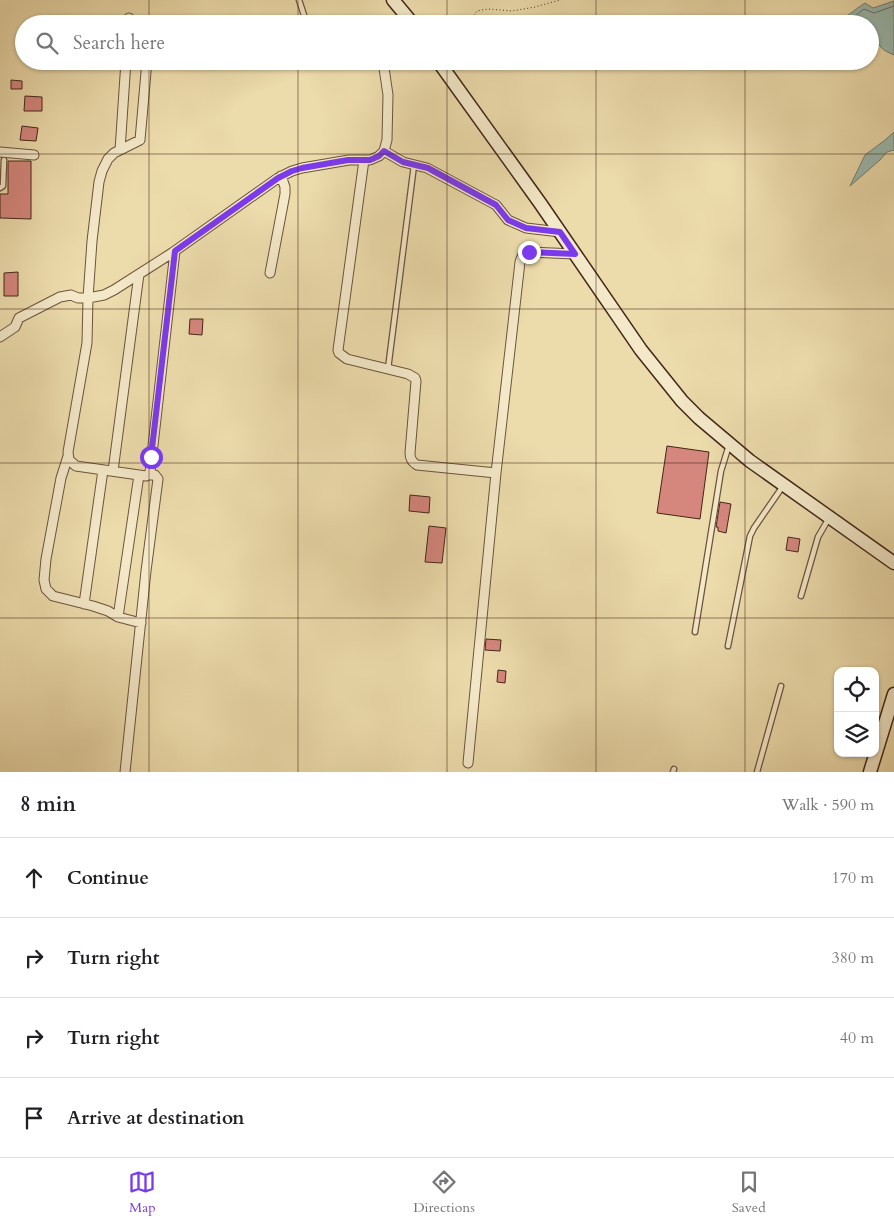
<!DOCTYPE html>
<meta charset="utf-8">
<style>
body{margin:0;font-family:Cardo,serif;background:#f6f6f6;color:#202124}
.controls{position:absolute;right:15px;bottom:15px;display:grid;overflow:hidden;border-radius:10px;box-shadow:0 1px 4px #0004}
.controls button{width:45px;height:45px;display:grid;place-items:center;padding:0;border:0;border-bottom:1px solid #e0e0e0;background:#fff;color:#202124;font:25px sans-serif}
.stop{position:absolute;width:15px;height:15px;margin:-11px;border:4px solid #7c3aed;border-radius:50%;background:#fff}
.stop.end{background:#7c3aed;border-color:#fff;box-shadow:0 1px 5px #0008}
.list{margin:0;padding:0;list-style:none}
h2{display:flex;justify-content:space-between;align-items:center;height:65px;margin:0;padding:0 20px;font-size:21px}
h2 small{font-size:16px;font-weight:400;color:#757577}
.list li{display:grid;grid-template-columns:32px 1fr auto;gap:15px;align-items:center;box-sizing:border-box;height:80px;padding:0 20px;border-top:1px solid #e0e0e0}
.list b{display:block;font-size:19px;white-space:nowrap}
.list em{font-size:16px;font-style:normal;color:#757577}
.icon{flex:none;width:28px;height:28px;fill:none;stroke:currentColor;stroke-width:2;stroke-linecap:round;stroke-linejoin:round}
.map{position:relative;flex:none;width:894px;height:772px;overflow:hidden}
.search{position:absolute;background:#fff;box-shadow:0 1px 4px #0004;left:15px;right:15px;top:15px;height:55px;display:flex;align-items:center;gap:12px;box-sizing:border-box;padding:0 18px;border-radius:28px;color:#757577;font-size:19px}
.sheet{height:385px;background:#fff}
nav{display:flex;justify-content:space-around;align-items:center;box-sizing:border-box;height:70px;border-top:1px solid #e0e0e0;background:#fff;font-size:14px;color:#757577}
nav a{display:grid;justify-items:center;gap:2px}
nav .on{color:#7c3aed}
.map>svg:first-child{display:block}
.water{fill:#9abab0;stroke:#777f73}
.lines{fill:none;stroke-linecap:round;stroke-linejoin:round}
.shore{stroke:#6e7064;stroke-width:1}
.building{fill:#d5867d;stroke:#432618}
.lane-casing{stroke:#6d533d;stroke-width:7}
.street-casing{stroke:#6d533d;stroke-width:11}
.secondary-casing{stroke:#432618;stroke-width:15}
.path{stroke:#432618;stroke-width:1;stroke-dasharray:1 2.5;stroke-linecap:butt}
.lane{stroke:#f3e8c8;stroke-width:4.5}
.street{stroke:#f3e8c8;stroke-width:9}
.secondary{stroke:#f3e8c8;stroke-width:12}
.route{stroke:#7c3aed;stroke-width:6}
.grid{fill:none;stroke:#432618;stroke-width:1;stroke-opacity:0.55}
</style>
<div class="map">
<svg width="894" height="772" viewBox="0 0 894 772">
<rect width="100%" height="100%" fill="#ecdbab"/>
<filter id="stains"><feTurbulence type="fractalNoise" baseFrequency=".004" numOctaves="4"/><feColorMatrix values="0 0 0 0 .2 0 0 0 0 .09 0 0 0 0 .02 0 0 0 .5 -.17"/></filter>
<radialGradient id="worn" r=".72"><stop offset=".6" stop-color="#630" stop-opacity="0"/><stop offset="1" stop-color="#630" stop-opacity=".3"/></radialGradient>
<!-- water -->
<path class="water" d="M894,1V55C880,49 881,48 874,35C872,30 870,29 870,24L835,23C846,18 855,9 865,3L873,8Z
M894,132V150L887,152L880,160L850,186L865,155L885,140Z"/>
<g class="lines">
<!-- shore -->
<path class="shore" d="M845,24L864,9L874,13L894,6"/>
</g>
<!-- building -->
<path class="building" d="M11,80L22,81V89H11Z
M25,96L42,97V111H24Z
M22,126L38,128L36,141L20,140Z
M8,161H31V219L0,218V194H8Z
M18,272V296H4V273Z
M190,319H203L202,335L189,334Z
M667,446L709,452L700,519L657,513Z
M410,495L430,497L429,513L409,511Z
M720,502L731,504L726,533L718,531V527H716Z
M429,526L446,528L442,563L425,562Z
M788,537L800,539L798,552L786,550Z
M486,639L501,640L500,651L485,650Z
M498,670L506,671L505,683L497,682Z"/>
<g class="lines">
<defs>
<path id="lane" d="M299,0L307,24
M0,188L3,186L4,160
M388,369L414,165
M801,596L818,537L829,518
M695,632L721,471L729,445
M728,646L750,536L754,528L783,486
M673,772L674,769
M757,772L781,686"/>
<path id="street" d="M129,24V18
M147,61L140,140L114,153L108,159L102,171L99,182L92,241L88,298L87,343L68,452L69,460L76,466L146,476L148,475L150,472L175,251
M120,150L126,61
M384,151L403,162L427,168L496,205L508,220L526,228L560,232
M0,152L34,155
M364,160L338,350L339,353L347,359L408,374L415,378L416,381L410,453C410,459 412,462 417,465L496,473
M270,273L285,194V187L281,176
M0,337L15,327L19,318L60,297L71,295L78,298H88L104,295L114,290L172,253L278,178L292,171L302,168L349,160H370L379,156L384,151L387,140L388,95L383,61
M68,456L61,478L46,559L44,580L46,589L53,596L93,606L108,611L118,617L141,623
M113,471L139,274
M84,604L103,470
M118,617L139,475
M468,763L496,473L520,262C522,256 523,253 529,252L575,254
M125,772L146,571L158,479L155,475H148"/>
<path id="secondary" d="M393,0L413,24
M438,61L540,203L641,350L682,401L699,418L750,461L894,563
M870,772L894,694"/>
</defs>
<!-- lane casing -->
<use href="#lane" class="lane-casing"/>
<!-- street casing -->
<use href="#street" class="street-casing"/>
<!-- secondary casing -->
<use href="#secondary" class="secondary-casing"/>
<!-- path -->
<path class="path" d="M468,24L477,11L488,9L512,11L535,7L560,0"/>
<!-- lane -->
<use href="#lane" class="lane"/>
<!-- street -->
<use href="#street" class="street"/>
<!-- secondary -->
<use href="#secondary" class="secondary"/>
</g>
<g class="lines">
<!-- route -->
<path class="route" d="M151,457L175,251L278,178L292,171L302,168L348,160H370L379,156L384,151L403,162L428,168L496,205L508,220L526,228L560,232L575,254L529,252"/>
</g>
<!-- grid -->
<path class="grid" d="M149,0V24M298,0V24M447,0V24M596,0V24M745,0V24M149,61V772M298,61V772M447,61V772M596,61V772M745,61V772M0,154H894M0,309H894M0,463H894M0,618H894"/>
<rect width="100%" height="100%" filter="url(#stains)"/>
<rect width="100%" height="100%" fill="url(#worn)"/>
</svg>
<div class="controls">
<button><svg class="icon" aria-label="locate" viewBox="0 0 24 24"><circle cx="12" cy="12" r="6"/><path d="M12 2v4M12 18v4M2 12h4M18 12h4"/></svg></button>
<button><svg class="icon" aria-label="layers" viewBox="0 0 24 24"><path d="M12 4l9 5-9 5-9-5zM3 14l9 5 9-5"/></svg></button>
</div>
<div class="stop" style="left:151px;top:457px"></div>
<div class="stop end" style="left:529px;top:252px"></div>
<div class="search"><svg class="icon" aria-label="search" viewBox="0 0 24 24"><circle cx="10" cy="10" r="6"/><path d="M15 15l6 6"/></svg>Search here</div>
</div>
<section class="sheet">
<h2>8 min<small>Walk · 590 m</small></h2>
<ul class="list">
<li><svg class="icon" aria-label="ahead" viewBox="0 0 24 24"><path d="M12 20V5M6 11l6-6 6 6"/></svg><div><b>Continue</b></div><em>170 m</em></li>
<li><svg class="icon" aria-label="right" viewBox="0 0 24 24"><path d="M7 20v-9h11M14 6l5 5-5 5"/></svg><div><b>Turn right</b></div><em>380 m</em></li>
<li><svg class="icon" aria-label="right" viewBox="0 0 24 24"><path d="M7 20v-9h11M14 6l5 5-5 5"/></svg><div><b>Turn right</b></div><em>40 m</em></li>
<li><svg class="icon" aria-label="arrive" viewBox="0 0 24 24"><path d="M6 21V4h12l-3 4 3 4H6"/></svg><div><b>Arrive at destination</b></div></li>
</ul>
</section>
<nav>
<a class="on"><svg class="icon" aria-label="map" viewBox="0 0 24 24"><path d="M3 6l6-2 6 2 6-2v14l-6 2-6-2-6 2zM9 4v14M15 6v14"/></svg>Map</a>
<a><svg class="icon" aria-label="directions" viewBox="0 0 24 24"><path d="M12 3l9 9-9 9-9-9zM9 14v-3h6M13 9l2 2-2 2"/></svg>Directions</a>
<a><svg class="icon" aria-label="saved" viewBox="0 0 24 24"><path d="M7 4h10v16l-5-4-5 4z"/></svg>Saved</a>
</nav>
